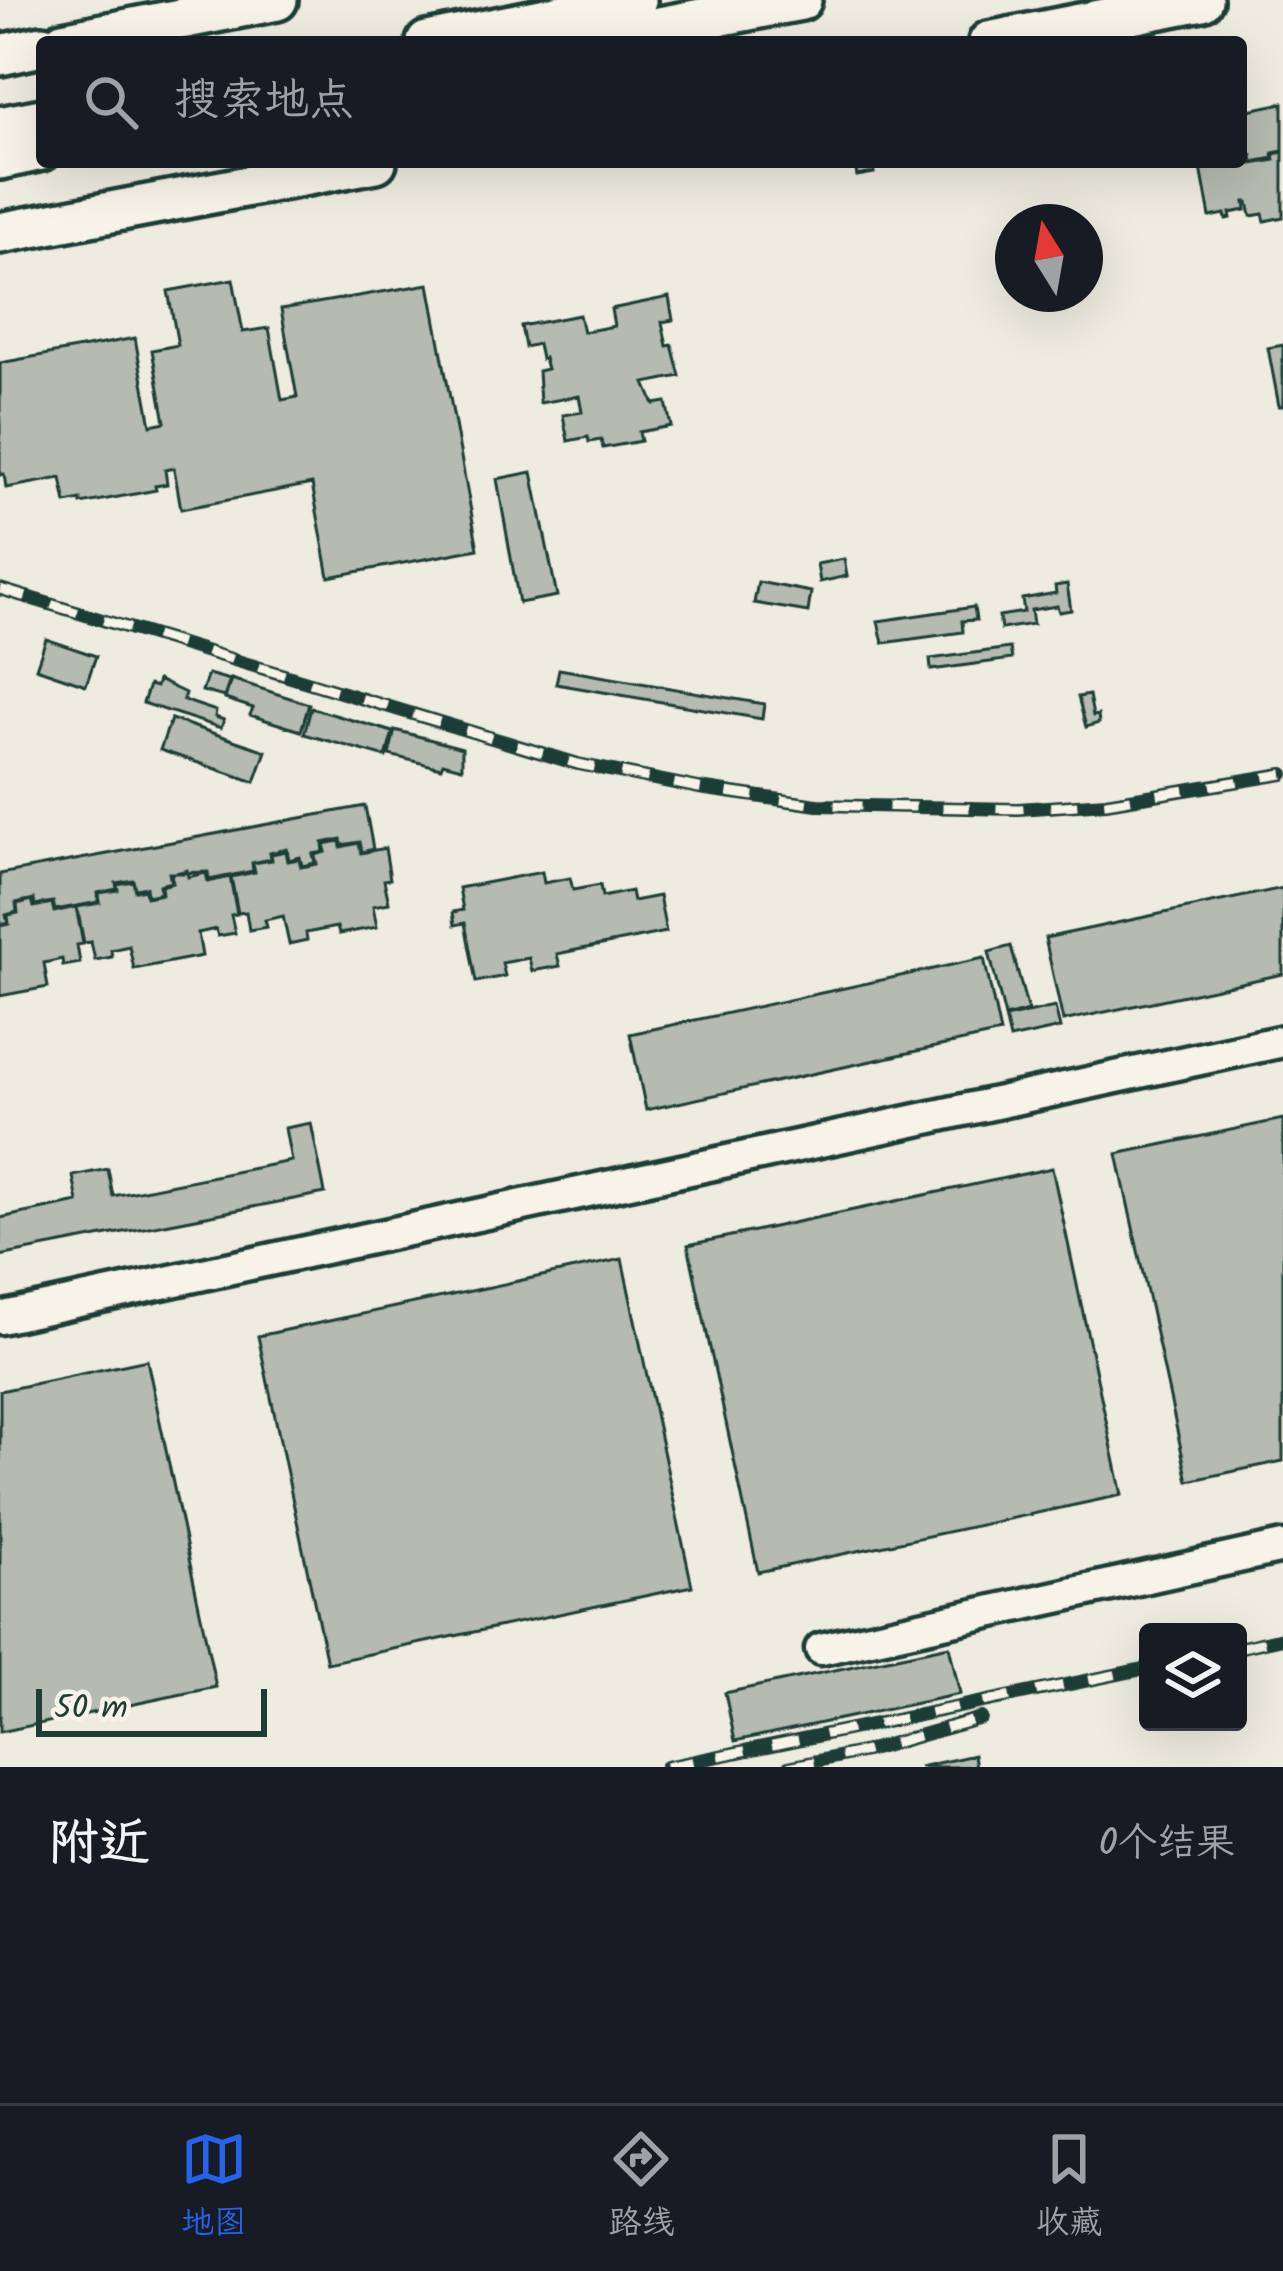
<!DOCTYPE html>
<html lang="zh">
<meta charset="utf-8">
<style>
body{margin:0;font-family:Kalam,"LXGW WenKai TC",sans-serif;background:#20242c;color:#f1f3f6}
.controls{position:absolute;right:36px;bottom:36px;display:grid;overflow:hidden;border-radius:12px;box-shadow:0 12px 48px #0002}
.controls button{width:108px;height:108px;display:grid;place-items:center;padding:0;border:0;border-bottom:3px solid #363941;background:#171b24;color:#f1f3f6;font:60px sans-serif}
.compass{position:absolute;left:995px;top:204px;width:108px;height:108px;border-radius:50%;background:#171b24;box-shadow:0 12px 48px #0002;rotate:349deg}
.scale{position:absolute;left:36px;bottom:30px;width:231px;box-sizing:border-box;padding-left:12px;border:6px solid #1f3d34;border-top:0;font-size:33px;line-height:42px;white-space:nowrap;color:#1f3d34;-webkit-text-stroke:9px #f7f3e8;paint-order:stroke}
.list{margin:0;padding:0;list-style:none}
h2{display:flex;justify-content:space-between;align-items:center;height:156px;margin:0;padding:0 48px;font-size:51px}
h2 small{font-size:39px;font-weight:400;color:#9ea1a6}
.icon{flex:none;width:66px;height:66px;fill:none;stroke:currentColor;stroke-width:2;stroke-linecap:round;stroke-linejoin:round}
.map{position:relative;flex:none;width:1283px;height:1767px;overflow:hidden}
.search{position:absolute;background:#171b24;box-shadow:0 12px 48px #0002;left:36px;right:36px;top:36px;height:132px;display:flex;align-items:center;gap:30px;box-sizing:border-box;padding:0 42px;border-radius:12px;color:#9ea1a6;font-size:45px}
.sheet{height:336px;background:#171b24}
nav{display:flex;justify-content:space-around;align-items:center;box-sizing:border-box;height:168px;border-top:3px solid #363941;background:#171b24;font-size:33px;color:#9ea1a6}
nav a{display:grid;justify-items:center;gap:6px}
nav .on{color:#2563eb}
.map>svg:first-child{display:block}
.building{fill:#b5bbb0;stroke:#1f3d34;stroke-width:3}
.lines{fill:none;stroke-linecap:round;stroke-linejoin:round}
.minor-casing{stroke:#1f3d34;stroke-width:39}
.major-casing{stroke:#1f3d34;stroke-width:48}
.minor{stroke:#f7f3e8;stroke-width:30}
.major{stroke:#f7f3e8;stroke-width:39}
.rail-casing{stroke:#1f3d34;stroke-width:14}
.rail{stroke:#f7f3e8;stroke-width:9;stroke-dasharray:27;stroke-linecap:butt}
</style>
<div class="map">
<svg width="1283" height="1767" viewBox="0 0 1283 1767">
<rect width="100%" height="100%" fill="#eeece1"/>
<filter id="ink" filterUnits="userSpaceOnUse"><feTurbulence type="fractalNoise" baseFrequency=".00833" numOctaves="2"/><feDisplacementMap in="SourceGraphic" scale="24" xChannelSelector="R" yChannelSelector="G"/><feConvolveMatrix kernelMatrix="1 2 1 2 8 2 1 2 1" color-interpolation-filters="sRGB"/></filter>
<g filter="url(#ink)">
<!-- building -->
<path class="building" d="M1283,103V151L1273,153L1274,158L1253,162L1252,155L1241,157V106L1248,105L1249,110Z
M1283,152V217L1265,221L1263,214L1251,216L1248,202H1245L1246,210L1230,213L1231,218L1226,219L1225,214L1210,217L1200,162H1241V158L1251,156L1252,164L1275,160L1274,154Z
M854,162H872L874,173L857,176Z
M233,279L243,332L269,328L282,400L297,397L281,309L429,284L478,549L329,577L312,484L181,509L174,468L165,470L167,484L155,486L156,490L81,504V500L66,503L61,478L6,488L4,474L0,475V363L135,338L151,425L165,422L152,350L178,345L168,291Z
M669,297L673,320L662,322L667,346L672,345L680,376L645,383L654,404L666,402L671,426L639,432L641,441L603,448L601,440L589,442L588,437L568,441L563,415L582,412L579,396L540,403L538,371L547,369L544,358L541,359L538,344L525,347L521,326L579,315L583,332L614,326L611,309Z
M1283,345V406H1279L1268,348Z
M532,472L557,596L519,603L497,479Z
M844,559L847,576L820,582L817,564Z
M758,582L811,592L808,612L754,603Z
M1067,584L1071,610L1059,612L1057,606L1031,610L1033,624L1001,629L999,616L1024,612L1022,599L1056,593L1055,586Z
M974,607L976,620L962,621L963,632L883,643L878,621Z
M46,639L96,656L86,685L36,668Z
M1010,648L1012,659L931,670L930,659Z
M559,669L764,704L762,719L556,684Z
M208,674L230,680L224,697L202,691Z
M231,679L309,704L301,731L250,715L253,708L225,699Z
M158,680L185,693L183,700L216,711L215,717L224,720L221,728L143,703L149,685L156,687Z
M1089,695L1093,716L1098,715L1099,723L1086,727L1078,697Z
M311,708L393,732L386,757L304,734Z
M171,719L266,751L255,782L160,750Z
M395,730L462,748V768L443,763L441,768L389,755Z
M365,806L373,849L362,852L360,842L342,845L341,839L323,843L324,852L313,854L315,863L302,866L300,857L289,860L287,849L270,853L271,859L252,863L253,871L209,880L208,872L169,873L171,882L159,885L161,893L147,896L146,887L135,889L133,880L116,883L117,889L98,893L99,902L55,910L53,902L35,905L34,899L16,903L17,912L6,915L8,923L0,925V874Z
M340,841L341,847L359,843L361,853L385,848L390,879L384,880L389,903L373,906L377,927L339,934L337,927L306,933L307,940L289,944L283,916L265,920L267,927L249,930L246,912L238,913L231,877L255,872L253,863L272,860L271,854L286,851L288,861L299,859L301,867L317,864L315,855L326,852L324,844Z
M187,870L188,877L206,873L208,882L230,877L237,914L231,915L235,933L218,936L216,929L198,933L202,956L134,969L129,946L111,950L112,957L95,960L91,942L84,943L77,907L100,903L99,893L118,890L117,884L133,881L135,891L145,889L146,897L162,894L161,886L173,883L171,874Z
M542,872L544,883L570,878L573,890L600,885L602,897L631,891L633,901L659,896L666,932L557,954L560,966L532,971L529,958L502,963L505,976L476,982L465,923L455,925L453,912L463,910L459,888Z
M1283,888V974L1063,1021L1045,938Z
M32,900L34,907L52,903L54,912L76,907L83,944L77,945L80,963L63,966L62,959L44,963L48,987L0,996V926L9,924L8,915L18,913L17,904Z
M1011,946L1028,1011L1005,1017L989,952Z
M984,958L1000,1033L646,1110L630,1034Z
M1055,1007L1060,1028L1010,1039L1005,1018Z
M1283,1119V1461L1188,1481L1117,1154Z
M311,1123L325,1193L0,1256V1218L78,1202L73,1176L108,1169L113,1196L291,1161L285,1128Z
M1052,1168L1122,1495L758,1572L688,1245Z
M622,1259L692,1586L327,1663L258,1336Z
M147,1360L216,1687L0,1732V1391Z
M949,1646L960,1694L735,1741L725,1693Z
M974,1755L976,1767H919Z"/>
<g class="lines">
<defs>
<path id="minor" d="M0,1318L1283,1041
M821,1649L1283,1547"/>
<path id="major" d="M63,42L277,0
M427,42L636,0
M581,42L801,0
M989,42L1202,0
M0,55L42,46
M0,127L42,119
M0,159L42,150
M0,233L376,162"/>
</defs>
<!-- minor casing -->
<use href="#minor" class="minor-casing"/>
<!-- major casing -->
<use href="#major" class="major-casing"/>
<!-- minor -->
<use href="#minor" class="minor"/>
<!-- major -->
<use href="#major" class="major"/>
<defs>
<path id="rail" d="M0,589L578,764L699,788L817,805L1018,809L1106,803L1283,774
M1238,1648L1283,1638
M666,1767L1148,1668
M788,1767L866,1751L981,1718"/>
</defs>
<!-- rail casing -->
<use href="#rail" class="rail-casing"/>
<!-- rail -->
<use href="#rail" class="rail"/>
</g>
</g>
</svg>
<div class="controls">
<button><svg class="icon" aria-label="layers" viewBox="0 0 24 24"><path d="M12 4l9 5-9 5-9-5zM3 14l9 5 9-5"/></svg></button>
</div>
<svg class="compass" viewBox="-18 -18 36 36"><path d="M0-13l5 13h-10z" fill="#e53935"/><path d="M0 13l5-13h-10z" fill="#9ea1a6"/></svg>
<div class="scale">50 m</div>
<div class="search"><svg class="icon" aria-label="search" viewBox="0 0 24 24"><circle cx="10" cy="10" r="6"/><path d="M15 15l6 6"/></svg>搜索地点</div>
</div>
<section class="sheet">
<h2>附近<small>0个结果</small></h2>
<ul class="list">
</ul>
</section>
<nav>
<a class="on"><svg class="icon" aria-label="map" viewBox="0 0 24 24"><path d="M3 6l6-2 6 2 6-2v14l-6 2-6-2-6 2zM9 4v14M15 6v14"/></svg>地图</a>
<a><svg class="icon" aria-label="directions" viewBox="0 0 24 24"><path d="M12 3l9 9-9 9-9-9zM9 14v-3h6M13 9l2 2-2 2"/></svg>路线</a>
<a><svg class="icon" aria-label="saved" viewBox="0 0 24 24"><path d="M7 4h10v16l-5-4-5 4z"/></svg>收藏</a>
</nav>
